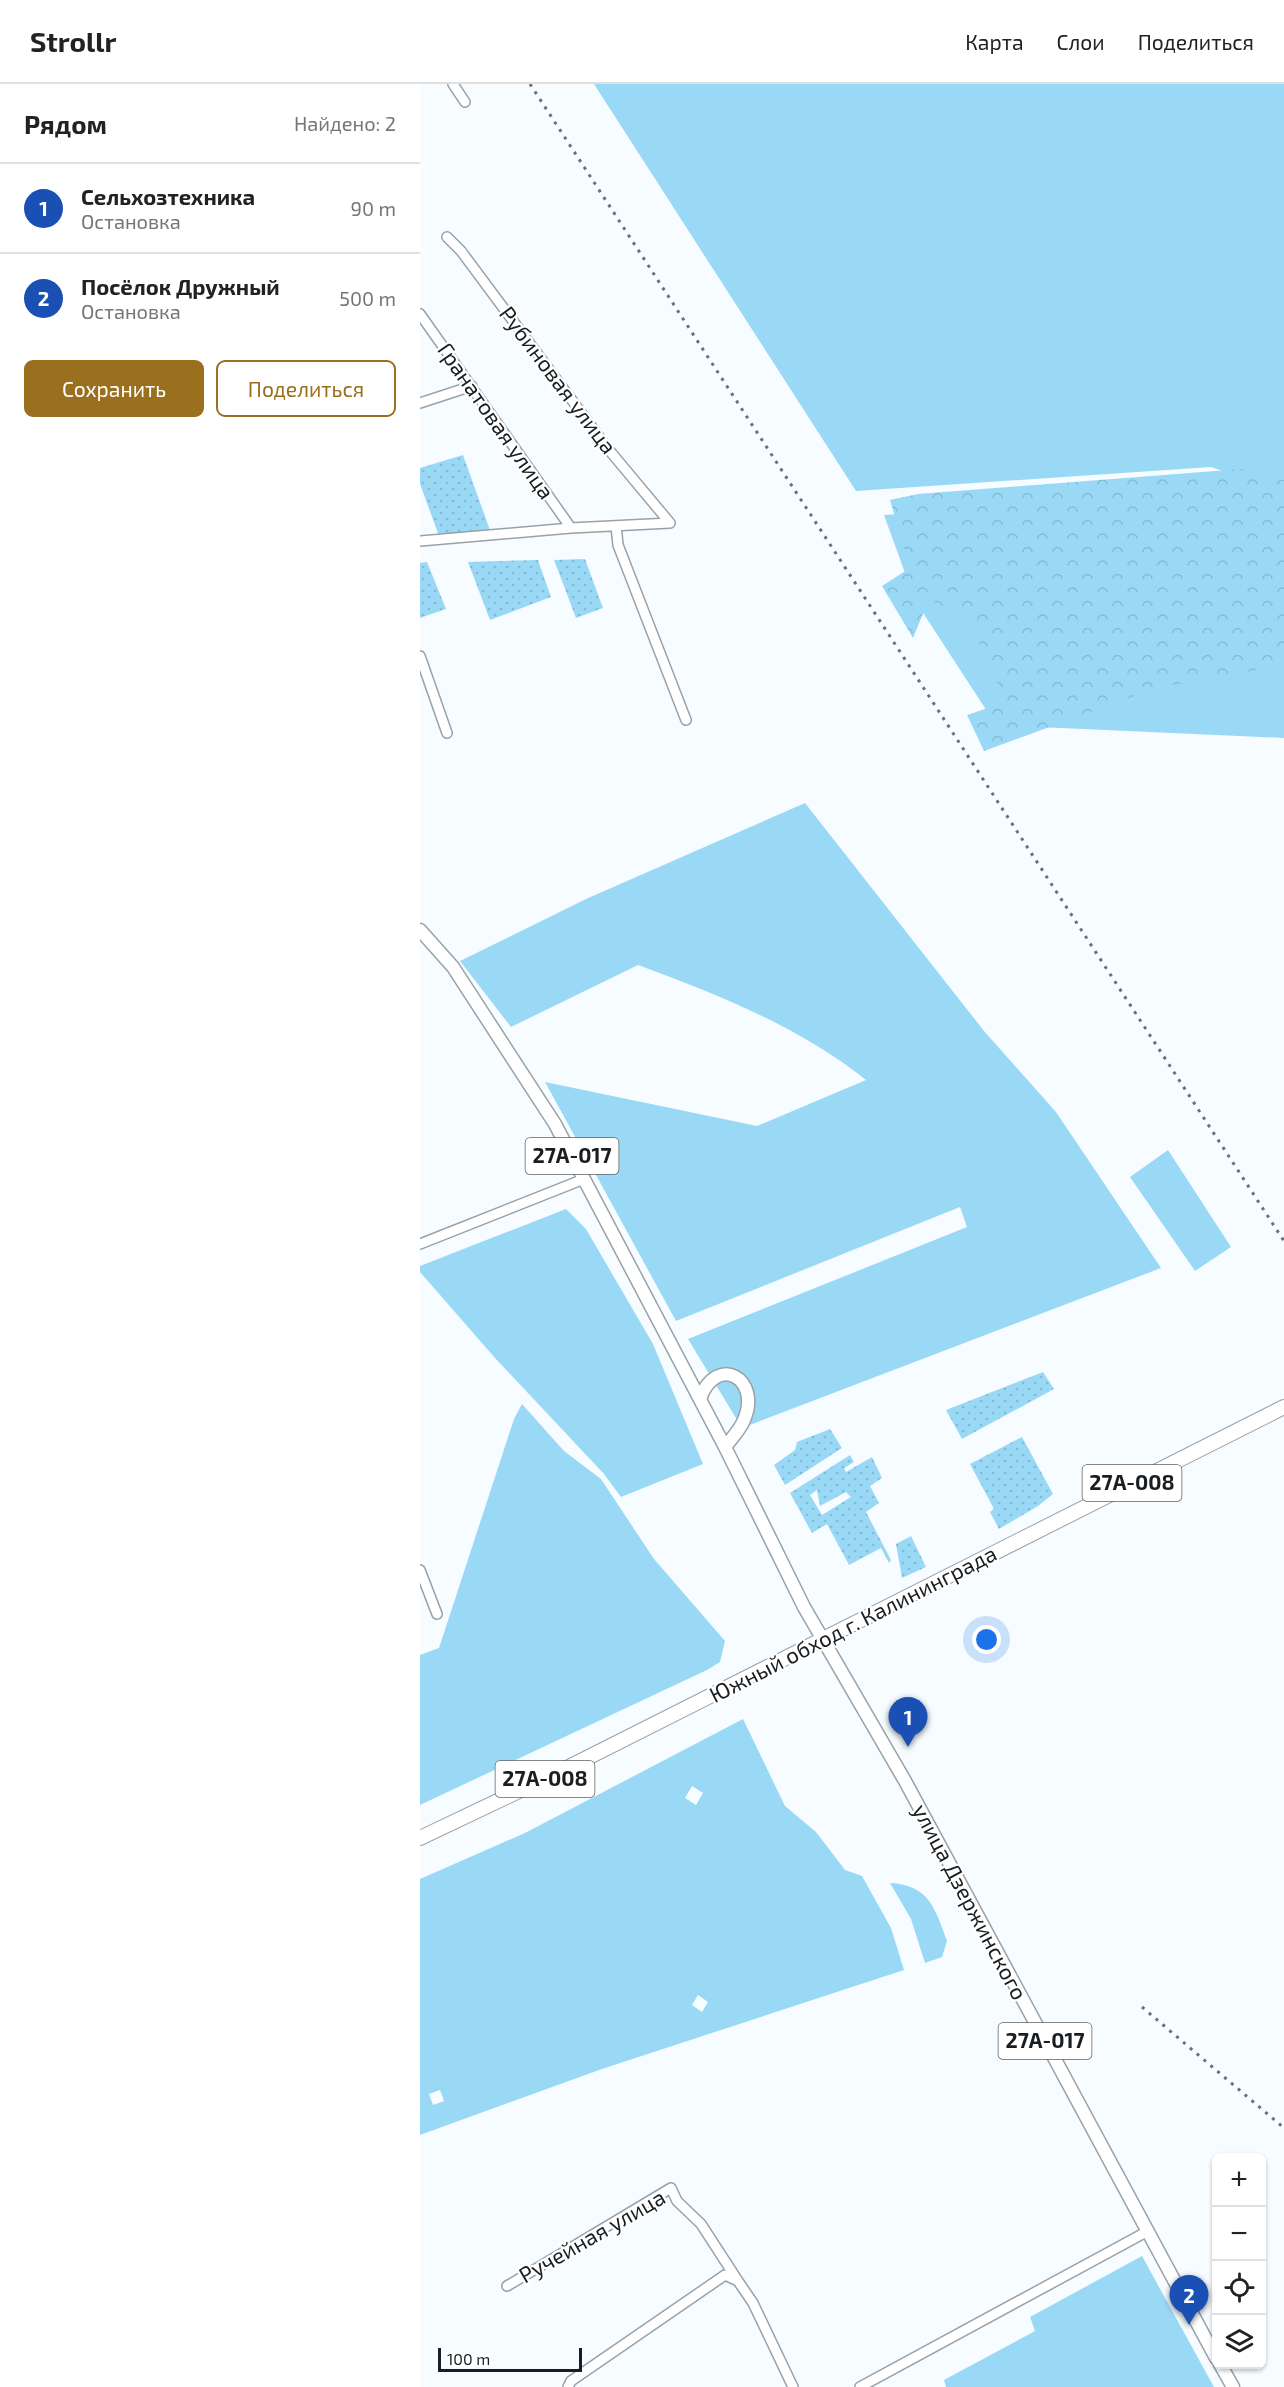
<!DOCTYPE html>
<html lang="ru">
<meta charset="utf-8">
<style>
body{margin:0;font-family:"Exo 2",sans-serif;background:#f6f6f6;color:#222}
.controls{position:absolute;right:18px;bottom:18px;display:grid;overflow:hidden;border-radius:9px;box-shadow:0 2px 4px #0004}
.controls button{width:54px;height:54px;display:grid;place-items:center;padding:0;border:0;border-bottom:2px solid #e0e0e0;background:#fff;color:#222;font:30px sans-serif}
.scale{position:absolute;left:18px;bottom:15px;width:144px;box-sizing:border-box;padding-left:6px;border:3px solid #1a1e20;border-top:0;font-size:16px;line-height:21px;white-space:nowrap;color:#1a1e20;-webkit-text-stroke:4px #fff;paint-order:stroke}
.you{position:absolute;left:567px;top:1556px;width:21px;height:21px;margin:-15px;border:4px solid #fff;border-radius:50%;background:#1a73e8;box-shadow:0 0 0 9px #1a73e833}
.badge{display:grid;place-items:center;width:39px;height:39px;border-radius:50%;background:#9a6f1d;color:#fff;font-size:20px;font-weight:700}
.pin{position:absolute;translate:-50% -50px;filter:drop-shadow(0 2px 3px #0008)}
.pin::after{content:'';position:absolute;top:32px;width:21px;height:18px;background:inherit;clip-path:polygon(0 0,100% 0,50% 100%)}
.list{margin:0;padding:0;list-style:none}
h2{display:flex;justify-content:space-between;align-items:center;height:78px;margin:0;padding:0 24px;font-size:26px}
h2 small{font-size:20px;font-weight:400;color:#767676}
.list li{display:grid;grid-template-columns:39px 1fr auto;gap:18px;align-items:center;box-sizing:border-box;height:90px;padding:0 24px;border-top:2px solid #e0e0e0}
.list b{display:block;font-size:22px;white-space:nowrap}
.list p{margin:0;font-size:20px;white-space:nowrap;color:#767676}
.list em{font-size:20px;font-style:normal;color:#767676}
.actions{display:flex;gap:12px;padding:18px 24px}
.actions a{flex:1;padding:14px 0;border:2px solid #9a6f1d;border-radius:9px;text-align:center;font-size:21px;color:#9a6f1d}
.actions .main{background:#9a6f1d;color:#fff}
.icon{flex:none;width:33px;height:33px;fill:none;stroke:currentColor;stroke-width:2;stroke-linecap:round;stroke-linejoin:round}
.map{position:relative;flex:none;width:864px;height:2303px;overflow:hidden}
header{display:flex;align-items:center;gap:36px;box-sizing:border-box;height:84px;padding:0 30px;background:#fff;border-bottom:2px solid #e0e0e0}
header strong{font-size:28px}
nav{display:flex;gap:33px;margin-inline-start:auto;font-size:21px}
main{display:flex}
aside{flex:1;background:#fff}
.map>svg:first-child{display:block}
.grass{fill:#9ad9f6;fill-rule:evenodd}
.forest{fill:url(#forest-crowns)}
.park{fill:url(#park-dots);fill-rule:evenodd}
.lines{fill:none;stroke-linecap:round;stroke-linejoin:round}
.minor-casing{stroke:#99a2a7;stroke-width:12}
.major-casing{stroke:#99a2a7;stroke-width:15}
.highway-casing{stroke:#99a2a7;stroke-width:16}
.minor{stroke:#fff;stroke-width:9}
.major{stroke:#fff;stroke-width:12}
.highway{stroke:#fff;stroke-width:14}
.rail{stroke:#6b7072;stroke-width:3;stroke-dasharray:3 6;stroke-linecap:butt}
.labels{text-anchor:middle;stroke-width:4.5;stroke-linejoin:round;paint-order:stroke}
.shield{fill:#fff;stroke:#5f6263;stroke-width:1.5}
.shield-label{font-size:21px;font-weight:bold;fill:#1a1e20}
.street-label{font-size:22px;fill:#1a1e20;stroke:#fff}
</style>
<header>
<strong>Strollr</strong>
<nav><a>Карта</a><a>Слои</a><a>Поделиться</a></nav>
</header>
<main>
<aside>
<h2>Рядом<small>Найдено: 2</small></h2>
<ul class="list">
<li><span class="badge" style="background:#1a4fb4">1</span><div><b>Сельхозтехника</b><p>Остановка</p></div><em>90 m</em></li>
<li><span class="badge" style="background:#1a4fb4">2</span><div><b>Посёлок Дружный</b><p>Остановка</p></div><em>500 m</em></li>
</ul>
<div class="actions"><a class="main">Сохранить</a><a>Поделиться</a></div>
</aside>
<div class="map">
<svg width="864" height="2303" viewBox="0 0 864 2303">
<defs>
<pattern id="forest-crowns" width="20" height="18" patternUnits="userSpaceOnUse" patternTransform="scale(1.5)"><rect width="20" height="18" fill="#9ad9f6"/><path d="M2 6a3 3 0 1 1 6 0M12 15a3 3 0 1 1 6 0" fill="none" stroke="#84bad3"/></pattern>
<pattern id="park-dots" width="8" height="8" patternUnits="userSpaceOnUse" patternTransform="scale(1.5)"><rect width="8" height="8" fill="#9ad9f6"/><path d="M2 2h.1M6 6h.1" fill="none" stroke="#84bad3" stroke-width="1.8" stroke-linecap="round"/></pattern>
</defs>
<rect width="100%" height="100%" fill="#f6fcff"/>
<!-- grass -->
<path class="grass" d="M174,0H864V408L791,383L436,407Z
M781,408L864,435V654L576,641L479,492L485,489L464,431Z
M385,719L564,947L636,1028L741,1184L322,1344L268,1255L547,1143L540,1123L256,1237L125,998L337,1042L446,996C378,942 299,911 218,881L91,943L40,877L166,815Z
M748,1066L811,1163L775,1187L710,1093Z
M146,1125L166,1145L233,1260L283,1380L201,1413L184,1390L75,1274L0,1188V1182Z
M102,1320L144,1367L181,1395L234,1475L305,1557L300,1578L287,1586L0,1721V1571L19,1564L94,1335Z
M323,1635L365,1722L396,1748L425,1786L442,1792L471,1844L484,1886L182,1985L0,2051V1795L105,1749ZM272,1702L283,1709L276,1721L265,1714ZM278,1911L288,1918L282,1928L272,1921ZM20,2006L24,2017L13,2021L9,2010Z
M470,1799C509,1801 515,1824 527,1857L522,1873L505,1879L491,1835Z
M722,2172L794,2303H526L524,2296L615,2247L610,2233Z"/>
<!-- forest -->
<path class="forest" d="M821,385L864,396V581L736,604L564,667L547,631L586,618L549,539L509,515L493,554L462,502L490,484L470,416L498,410Z"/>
<!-- park -->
<path class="park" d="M43,371L71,449L19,452L0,400V384Z
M165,475L183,524L156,534L134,476Z
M118,476L131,513L70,536L48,478Z
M7,478L26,525L0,534V479Z
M623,1288L634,1305L542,1355L526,1326Z
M410,1345L422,1364L365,1401L354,1381L375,1366L377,1358Z
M602,1353L633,1410L618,1422L579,1445L570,1428L574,1425L550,1380Z
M430,1371L434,1378L424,1384L426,1388L452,1373L462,1394L450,1402L459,1419L446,1428L471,1476L469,1479L461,1464L429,1481L407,1440L392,1449L370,1409ZM397,1406L400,1422L426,1408L431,1413L402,1431L390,1411Z
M491,1452L506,1483L482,1494L476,1460Z"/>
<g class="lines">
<defs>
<path id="minor" d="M33,0L45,18
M27,153L41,167L189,366L250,439
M0,230L151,444
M0,319L52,302
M196,442L198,461L266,636
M0,457L151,444L250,439
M0,572L27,649
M0,1160L164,1095
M0,1486L17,1530
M87,2202L251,2104L257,2117L281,2140L318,2197
M148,2303L151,2297L305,2191L318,2197L333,2219L373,2303
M440,2303L728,2147"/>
<path id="major" d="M0,846L33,883L135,1040L305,1363L384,1523L485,1697L796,2274
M280,1315C296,1269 342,1294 324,1336C320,1346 311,1355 305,1363
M800,2280L813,2303"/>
<path id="highway" d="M0,1754L145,1685L864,1323"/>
</defs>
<!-- minor casing -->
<use href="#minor" class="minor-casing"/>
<!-- major casing -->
<use href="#major" class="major-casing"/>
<!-- highway casing -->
<use href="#highway" class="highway-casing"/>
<!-- minor -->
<use href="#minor" class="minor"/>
<!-- major -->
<use href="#major" class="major"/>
<!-- highway -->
<use href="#highway" class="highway"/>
<!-- rail -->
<path class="rail" d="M110,0L864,1157
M722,1923L864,2044"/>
</g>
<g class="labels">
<!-- shield labels -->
<g class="shield">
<rect x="105.5" y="1054" width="93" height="36" rx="4.5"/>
<rect x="662.5" y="1381" width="99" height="36" rx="4.5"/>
<rect x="75.5" y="1677" width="99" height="36" rx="4.5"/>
<rect x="578.5" y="1939" width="93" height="36" rx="4.5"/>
</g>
<g class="shield-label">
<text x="152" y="1079">27А-017</text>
<text x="712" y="1406">27А-008</text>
<text x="125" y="1702">27А-008</text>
<text x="625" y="1964">27А-017</text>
</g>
<!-- street labels -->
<g class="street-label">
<text transform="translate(138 296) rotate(53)" y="8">Рубиновая улица</text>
<text transform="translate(76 337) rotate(55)" y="8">Гранатовая улица</text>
<text transform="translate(433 1540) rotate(-27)" y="8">Южный обход г. Калининграда</text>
<text transform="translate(550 1818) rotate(62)" y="8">улица Дзержинского</text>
<text transform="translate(172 2152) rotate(-30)" y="8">Ручейная улица</text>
</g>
</g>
</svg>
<div class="controls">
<button>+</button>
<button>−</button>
<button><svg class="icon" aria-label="locate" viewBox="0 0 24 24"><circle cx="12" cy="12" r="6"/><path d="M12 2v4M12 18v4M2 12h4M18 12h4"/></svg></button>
<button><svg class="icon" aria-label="layers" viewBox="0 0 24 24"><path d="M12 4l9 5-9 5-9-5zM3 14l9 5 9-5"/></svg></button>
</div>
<div class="scale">100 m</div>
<div class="you"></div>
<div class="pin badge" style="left:488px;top:1663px;background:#1a4fb4">1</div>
<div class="pin badge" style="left:769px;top:2241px;background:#1a4fb4">2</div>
</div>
</main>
